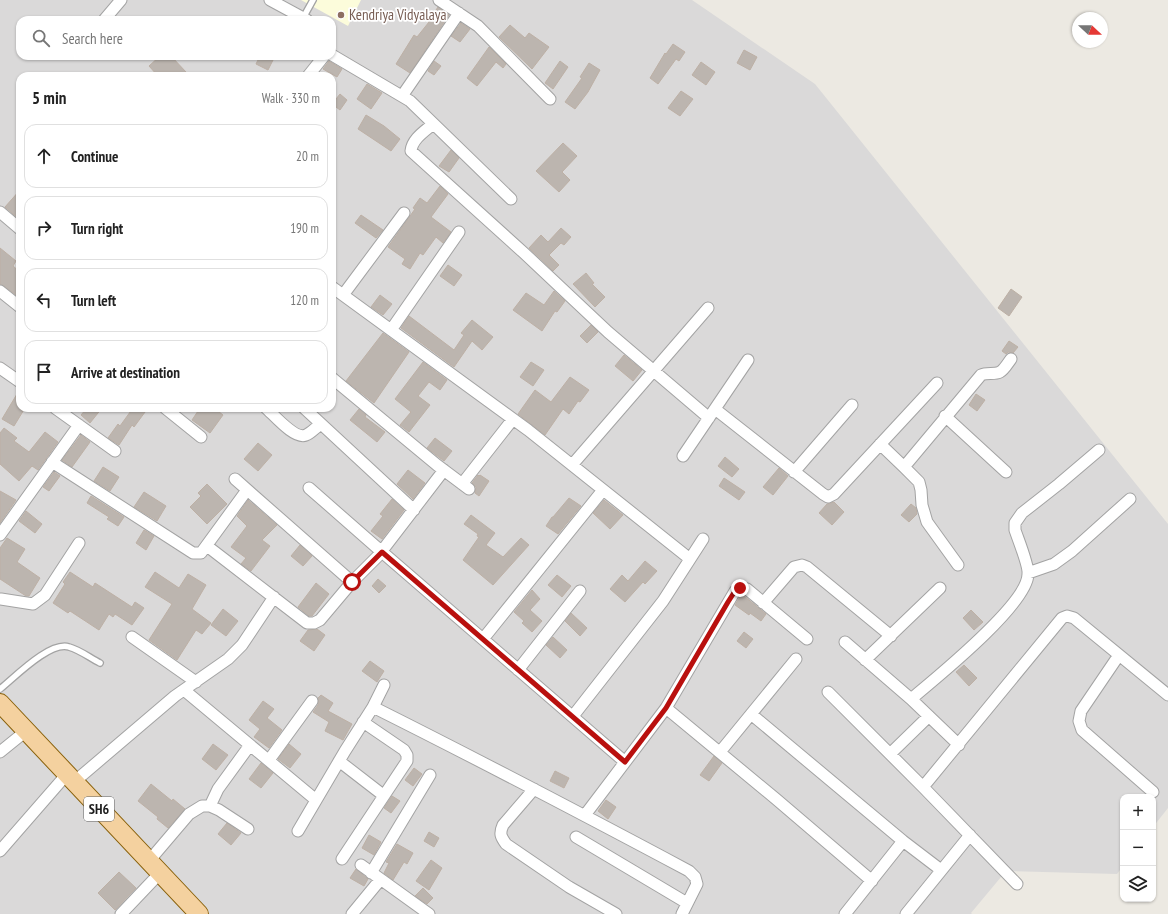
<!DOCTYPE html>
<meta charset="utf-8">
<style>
body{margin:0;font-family:"PT Sans Narrow",sans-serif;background:#f2f2f2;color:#222}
.controls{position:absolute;right:12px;bottom:12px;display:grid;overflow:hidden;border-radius:8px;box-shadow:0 1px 3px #0004}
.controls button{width:36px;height:36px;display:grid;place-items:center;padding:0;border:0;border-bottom:1px solid #e0e0e0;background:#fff;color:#222;font:20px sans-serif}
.compass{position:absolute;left:1072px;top:12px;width:36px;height:36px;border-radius:50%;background:#fff;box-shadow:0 1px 3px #0004;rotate:112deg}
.stop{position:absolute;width:12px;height:12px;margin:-9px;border:3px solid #b9100e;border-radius:50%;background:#fff}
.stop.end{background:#b9100e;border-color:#fff;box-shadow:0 1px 4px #0008}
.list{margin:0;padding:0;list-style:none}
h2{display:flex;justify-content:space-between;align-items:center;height:52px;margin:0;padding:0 16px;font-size:17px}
h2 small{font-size:13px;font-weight:400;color:#767676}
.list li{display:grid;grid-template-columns:26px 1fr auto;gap:12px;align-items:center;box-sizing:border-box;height:64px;margin:0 8px 8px;padding:0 8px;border:1px solid #e0e0e0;border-radius:12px}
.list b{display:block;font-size:15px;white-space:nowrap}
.list em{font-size:13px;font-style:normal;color:#767676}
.icon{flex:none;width:22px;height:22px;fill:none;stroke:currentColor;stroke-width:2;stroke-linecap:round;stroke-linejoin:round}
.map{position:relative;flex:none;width:1168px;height:914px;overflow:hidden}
.search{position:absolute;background:#fff;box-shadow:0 1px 3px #0004;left:16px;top:16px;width:320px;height:44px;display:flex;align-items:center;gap:10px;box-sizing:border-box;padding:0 14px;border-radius:12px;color:#767676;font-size:15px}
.panel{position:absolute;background:#fff;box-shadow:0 1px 3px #0004;left:16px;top:72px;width:320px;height:340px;border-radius:12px}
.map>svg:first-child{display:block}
.residential{fill:#dad9d9;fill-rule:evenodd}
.education{fill:#fcfcdb}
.building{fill:#bcb5af;stroke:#bdb0a5}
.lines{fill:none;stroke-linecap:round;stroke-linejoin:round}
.lane-casing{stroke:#a3a3a3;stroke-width:8}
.street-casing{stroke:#a3a3a3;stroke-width:13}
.primary-casing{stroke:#89610b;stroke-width:20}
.lane{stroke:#fff;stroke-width:5.5}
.street{stroke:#fff;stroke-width:11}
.primary{stroke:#f4d19f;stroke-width:18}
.route{stroke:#b9100e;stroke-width:5}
.education-dot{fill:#8d6e63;stroke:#fff;stroke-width:1.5}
.labels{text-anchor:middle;stroke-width:3.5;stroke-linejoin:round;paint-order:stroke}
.shield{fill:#fff;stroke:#606060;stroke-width:1}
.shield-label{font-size:14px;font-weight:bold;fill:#1c1c1c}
.education-label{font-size:15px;fill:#785e54;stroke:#fff;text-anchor:start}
</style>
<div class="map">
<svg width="1168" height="914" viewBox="0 0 1168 914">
<rect width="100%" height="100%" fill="#ece9e2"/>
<!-- residential -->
<path class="residential" d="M0,0H692L815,84L1168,524V808L1153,827V797H1123V866L1117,874L1006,871L971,913L972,914H0ZM20,20H332V56H20ZM20,76H332V408H20Z"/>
<!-- education -->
<path class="education" d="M301,0H361L348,26Z"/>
<!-- building -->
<path class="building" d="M438,7L449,15L410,73L396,64L414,35L417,37L429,22L427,20L432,13H434Z
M461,23L470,29L460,42L451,36Z
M510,25L525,38L529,33L549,47L532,69L499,37Z
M673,44L685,52L679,61L676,59L658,84L650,78L665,53L666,54Z
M489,47L506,64L503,68L496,62L477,86L467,78Z
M744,50L757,57L750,70L737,63Z
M160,56H171L186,72L181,76H158L149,66Z
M260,56H275L268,70L256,64Z
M329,61L342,69L337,77L323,69Z
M434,61L441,66L434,75L428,71Z
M560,61L568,67L553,89L545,83Z
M701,62L715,72L706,85L692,75Z
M589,63L600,70L588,92L575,109L565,102L582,78L580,77Z
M367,84L382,93L371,109L357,99Z
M681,91L693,99L680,116L668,108Z
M340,94L347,100L340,110L332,104Z
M366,115L384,126L400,139L391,151L358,129Z
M563,143L577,156L562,172L570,180L559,192L536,171Z
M451,150L459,158L449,172L439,166Z
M440,186L448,194L431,217L451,232L443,243L436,237L423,255L420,253L410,269L402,264L405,259L388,247L415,209L413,208L420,198L427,203Z
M20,190V220L5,207Z
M361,215L383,230L376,238L355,223Z
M561,228L571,237L564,245L561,243L549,255L559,265L553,271L529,248L541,235L548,242Z
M0,248L16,261L13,266L20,272V298L4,286L0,284Z
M448,265L462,275L454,286L440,276Z
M586,273L594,283L592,284L605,297L595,307L573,284Z
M1011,289L1022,297L1009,316L998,308Z
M554,291L565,301L557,312L555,311L542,331L513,310L526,293L544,305Z
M380,295L392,304L383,315L371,307Z
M409,316L454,350L464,335L461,333L472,320L493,337L482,350L472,341L454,367L401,328Z
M591,325L598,332L587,343L580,336Z
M383,333L409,352L374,403L346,381Z
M1009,341L1018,347L1013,353L1008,352L1006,354L1002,351Z
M624,355L642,370L633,381L615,366Z
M423,362L447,380L440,390L429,382L418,396L430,405L409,432L400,425L411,412L395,399Z
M531,362L544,370L533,386L520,377Z
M570,377L589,390L580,402L578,401L569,414L563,409L545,435L518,414L535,390L551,402Z
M20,389V408H25L14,426L2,419Z
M976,394L985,400L977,411L969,405Z
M87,408H102L90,423L81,415Z
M133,408H148L134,427L132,425L119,445L108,438L118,424L120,426Z
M200,408H214L223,415L210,433L192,420Z
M359,409L366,415L365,417L385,432L377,442L350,420Z
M4,428L17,438L14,441L29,452L45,432L58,442L38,470L32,466L19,481L0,464V433Z
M81,435L90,442L72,467L62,460Z
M435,438L452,451L444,461L427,448Z
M258,443L272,455L258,471L244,459Z
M725,457L739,469L732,477L718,466Z
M103,467L119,477L110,491L94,481Z
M779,468L788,476L773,495L763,487Z
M408,470L425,483L413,499L397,484Z
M54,472L60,476L49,491L43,487Z
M478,475L479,476L480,475L489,481L479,496L475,493L476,487L472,483Z
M724,478L745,492L739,500L719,486Z
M207,484L227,504L207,524L190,507L201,496L198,493Z
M0,491L16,500L0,523Z
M144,492L166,506L157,521L134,507Z
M91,496L124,517L118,526L107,519L109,517L87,503Z
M569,498L581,506L558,534L546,526L552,517H553Z
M392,499L404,510L382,539L371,531L383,516L380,514Z
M248,500L277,525L262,540L270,546L251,571L241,564L246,558L231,547L247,526L237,516Z
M604,500L623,515L610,529L593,513Z
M834,502L844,512L832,525L819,513L827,504Z
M911,504L916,508L917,514L909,522L901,515Z
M26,511L42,524L35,533L19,521Z
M471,515L495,533L486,545L503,557L521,538L529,545L493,585L463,560L479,537L477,536L478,534L464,524Z
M144,530L154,536L146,550L136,543Z
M7,538L25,549L17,562L40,578L29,596H26L0,579V548Z
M300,545L312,556L303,566L291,556Z
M645,561L657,571L645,584L643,582L625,602L610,589L622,575L628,581Z
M70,572L93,587L95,583L132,607L135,602L144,608L132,625L115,614L113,617L109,614L99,630L70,611L68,613L53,603L65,584L63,582Z
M155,572L179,588L188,574L206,585L192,609L211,623L202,634L196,630L177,660L149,640L172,604L145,587Z
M557,575L571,586L562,597L548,585Z
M378,579L386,586L379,593L372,586Z
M316,583L329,594L312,616H309L298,607Z
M532,590L540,599L530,610L542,621L532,632L522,623L524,621L514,612Z
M741,595L744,596L766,614L761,621L750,613L749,615L735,605Z
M223,609L238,621L226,636L211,625Z
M971,610L983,622L974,630L963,618Z
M571,613L587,628L580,636L565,621Z
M317,629L325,635L314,651L300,641L308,630Z
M744,632L753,639L746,648L737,641Z
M553,637L567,650L560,658L546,645Z
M370,661L384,671L377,682L362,671Z
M964,665L977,678L969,686L956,672Z
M321,695L333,703L328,711L352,724L343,740L325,731L329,722L313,712L318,705V698Z
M263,701L274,709L267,718L282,730L269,748L254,737L260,729L249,720Z
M213,744L228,755L216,770L202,759Z
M289,744L301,754L290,768L278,759Z
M714,756L722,763L709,781L700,775Z
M261,763L273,773L261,788L249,779Z
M414,768L422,774L413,786L405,780Z
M555,771L569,778L564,788L550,781Z
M151,784L172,801L173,799L185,809L168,828L157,819L158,817L138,801Z
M392,796L400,801L391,813L384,808Z
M606,800L616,807L608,819L598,811Z
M227,823L241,833L231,845L218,834Z
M429,832L439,838L434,847L424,841Z
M369,835L381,842L374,855L362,848Z
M397,844L413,853L407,864L404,862L393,880L384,873L389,863L386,862Z
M431,860L442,868L429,890L416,881Z
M356,869L368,879L364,886L350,878Z
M119,872L136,888L115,910L98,893Z
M423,888L433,898L427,904L415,896Z"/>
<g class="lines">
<defs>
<path id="lane" d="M303,18L313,0
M0,689C15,677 50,641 69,647C80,650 90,658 100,663"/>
<path id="street" d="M270,0L307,20
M439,0L478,26L550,99
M104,20L121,0
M332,55L410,101L511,199
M308,76L324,56
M402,96L459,13
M433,124C425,131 412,139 411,151L524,253L608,332L709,418
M0,212L20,229
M332,287L528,430L690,559
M0,291L20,307
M343,295L404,213
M391,330L459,232
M0,368L20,382
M332,378L437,465L469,489
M55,408L115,451
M165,408L201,437
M266,408C274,415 295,440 306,435C311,433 316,427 321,424
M304,408L414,510
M715,409L823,494L828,497L834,494L937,383
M945,416L1006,472
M880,444L904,467L919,482L921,490L922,505L927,522L958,565
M683,456L748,360
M52,462L193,553H201L247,490
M572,465L708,308
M904,467L981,375C987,372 994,375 1000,372C1004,370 1008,363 1011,359
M794,472L852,405
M235,479L352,582
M462,484L513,419
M309,488L382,552L625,762
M0,535L79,425
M207,546L307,623H314L320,620L352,582L378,556L444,470
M1028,573L1054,564L1072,551L1130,499
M1,599L33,604L45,595L79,543
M763,603L794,567L802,565L807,567L891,636
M132,637L196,682
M483,639L603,490
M845,642L911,699L959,745
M1119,655L1081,711L1079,721L1082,730L1153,792
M865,660L940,588
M518,670L580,591
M184,690L316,800
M828,692L923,787L1017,884
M911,699C936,678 1028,604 1028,574C1029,566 1018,539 1015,530V523L1022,513L1059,484L1099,450
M373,707C479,760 584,815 689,871L695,877L697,884L682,914
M666,708L776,799L872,881
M751,714L903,841L941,870
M573,716L663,601L703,539
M0,752L26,731
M720,752L796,659
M890,754L929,716
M269,760L312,701
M339,761L383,795
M74,782L175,696L228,659L242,645L274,597
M923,787L1062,618L1067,616L1074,618L1168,695
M534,789L503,825C499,834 501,837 506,844L569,887L616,914
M210,806L218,789L250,745
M585,815L666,708L735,591L740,588L747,589L807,639
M298,831L345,751L373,707L384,685
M576,837L687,903
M0,851L67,774
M342,859L407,761V755L404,750L363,722
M149,861L189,814L202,806H210L219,810L248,829
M361,865L429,914
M371,873L430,775
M121,914L160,873
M352,914L380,880
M845,914L903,841
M906,914L970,835"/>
<path id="primary" d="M0,703L199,914"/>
</defs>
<!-- lane casing -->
<use href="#lane" class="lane-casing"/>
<!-- street casing -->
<use href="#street" class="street-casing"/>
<!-- primary casing -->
<use href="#primary" class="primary-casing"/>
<!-- lane -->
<use href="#lane" class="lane"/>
<!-- street -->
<use href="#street" class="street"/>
<!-- primary -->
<use href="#primary" class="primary"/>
</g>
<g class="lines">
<!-- route -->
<path class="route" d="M352,582L382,552L625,762L666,708L728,602L735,591L740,588"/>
</g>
<!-- markers -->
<circle class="education-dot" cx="341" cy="15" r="4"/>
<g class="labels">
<!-- shield labels -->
<rect class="shield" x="84" y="797" width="30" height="24" rx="3"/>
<g class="shield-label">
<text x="99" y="814">SH6</text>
</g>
<!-- education labels -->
<g class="education-label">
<text x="349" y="20">Kendriya Vidyalaya</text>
</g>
</g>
</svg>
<div class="controls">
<button>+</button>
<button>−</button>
<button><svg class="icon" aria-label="layers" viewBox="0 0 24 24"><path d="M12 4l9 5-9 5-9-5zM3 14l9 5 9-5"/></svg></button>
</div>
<svg class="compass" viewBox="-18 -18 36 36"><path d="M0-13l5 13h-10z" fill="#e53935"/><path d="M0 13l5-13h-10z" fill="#767676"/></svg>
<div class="stop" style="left:352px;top:582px"></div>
<div class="stop end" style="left:740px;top:588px"></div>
<div class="search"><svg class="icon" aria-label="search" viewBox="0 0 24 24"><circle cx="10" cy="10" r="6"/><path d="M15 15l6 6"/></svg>Search here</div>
<section class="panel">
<h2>5 min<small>Walk · 330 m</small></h2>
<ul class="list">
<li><svg class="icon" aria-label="ahead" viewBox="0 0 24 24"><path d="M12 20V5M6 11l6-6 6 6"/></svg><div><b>Continue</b></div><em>20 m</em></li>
<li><svg class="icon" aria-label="right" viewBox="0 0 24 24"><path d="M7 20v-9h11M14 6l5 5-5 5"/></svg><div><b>Turn right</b></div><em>190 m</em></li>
<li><svg class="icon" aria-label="left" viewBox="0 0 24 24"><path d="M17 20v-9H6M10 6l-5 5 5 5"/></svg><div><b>Turn left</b></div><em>120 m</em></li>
<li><svg class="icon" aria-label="arrive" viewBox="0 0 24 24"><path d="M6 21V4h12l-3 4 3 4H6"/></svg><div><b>Arrive at destination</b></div></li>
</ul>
</section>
</div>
